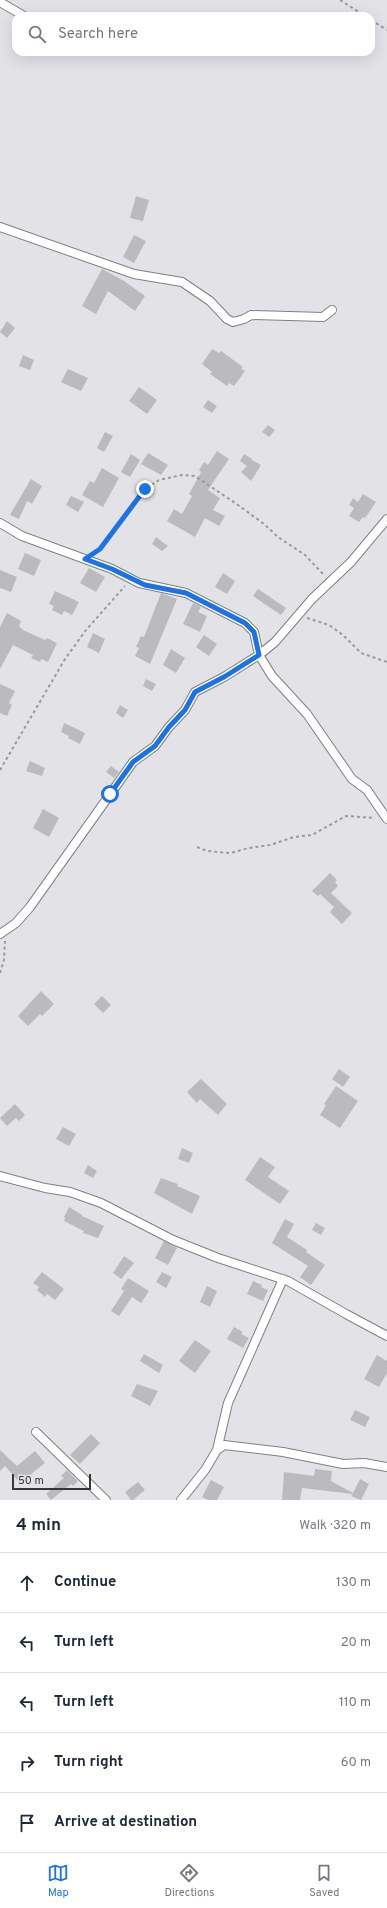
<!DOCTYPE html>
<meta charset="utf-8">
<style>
body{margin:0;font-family:Overpass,sans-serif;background:#f2f2f3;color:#1f2937}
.scale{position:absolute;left:12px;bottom:10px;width:79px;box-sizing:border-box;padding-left:4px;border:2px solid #373738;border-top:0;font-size:11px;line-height:14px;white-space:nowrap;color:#373738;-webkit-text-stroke:3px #e3e3e7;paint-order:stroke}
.stop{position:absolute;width:12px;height:12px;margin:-9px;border:3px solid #1a73e8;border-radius:50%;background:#fff}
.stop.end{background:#1a73e8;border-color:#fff;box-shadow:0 1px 4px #0008}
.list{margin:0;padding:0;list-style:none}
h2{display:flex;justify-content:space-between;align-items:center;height:52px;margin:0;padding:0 16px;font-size:17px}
h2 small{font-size:13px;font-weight:400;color:#747a83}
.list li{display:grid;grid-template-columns:26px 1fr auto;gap:12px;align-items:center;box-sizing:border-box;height:60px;padding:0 16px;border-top:1px solid #e0e1e3}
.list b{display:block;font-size:15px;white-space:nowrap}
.list em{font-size:13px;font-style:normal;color:#747a83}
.icon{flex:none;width:22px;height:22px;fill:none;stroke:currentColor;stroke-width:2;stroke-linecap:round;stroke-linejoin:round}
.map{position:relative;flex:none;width:387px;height:1500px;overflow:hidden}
.search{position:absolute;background:#fff;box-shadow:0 4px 16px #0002;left:12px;right:12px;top:12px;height:44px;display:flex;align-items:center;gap:10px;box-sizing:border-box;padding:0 14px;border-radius:12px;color:#747a83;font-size:15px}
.sheet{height:352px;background:#fff}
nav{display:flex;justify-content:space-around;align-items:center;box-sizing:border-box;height:56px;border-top:1px solid #e0e1e3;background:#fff;font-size:11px;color:#747a83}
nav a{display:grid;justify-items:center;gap:2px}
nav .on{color:#1a73e8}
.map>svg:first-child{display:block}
.building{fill:#bbbbbf}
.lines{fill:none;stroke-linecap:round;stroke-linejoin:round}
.street-casing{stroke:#808083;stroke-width:10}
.path{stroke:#9a9a9d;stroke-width:2;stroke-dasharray:3 3;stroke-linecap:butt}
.street{stroke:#fff;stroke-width:8}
.route{stroke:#1a73e8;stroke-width:5}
</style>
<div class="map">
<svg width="387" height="1500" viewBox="0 0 387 1500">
<rect width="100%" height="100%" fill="#e3e3e7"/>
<!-- building -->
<path class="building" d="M136,196L149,200L143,221L130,218Z
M134,235L146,241L134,263L123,257Z
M102,269L124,281L145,296L135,311L108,291L96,314L82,306Z
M7,321L15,328L7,338L0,332Z
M212,349L219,353L221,351L243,367L241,369L245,371L234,386L229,383L227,386L210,374L212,372L202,364Z
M23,355L34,360L30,370L19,366Z
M68,369L88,378L81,391L61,382Z
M139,387L157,400L147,414L129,401Z
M208,400L217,406L212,413L203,407Z
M268,425L275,430L269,437L262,432Z
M105,432L113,436L104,452L97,448Z
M217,451L229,459L208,490L220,498L213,510L225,516L219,526L205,518L195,537L167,521L174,509L182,514L192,496L189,494L201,472L199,470L204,462L208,465Z
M148,453L168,465L161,475L141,464Z
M131,454L140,460L130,477L121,472Z
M244,454L252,459L251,461L252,460L261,465L251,481L241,472L247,466L240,461Z
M102,468L119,478L103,507L82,495L90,481L94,483Z
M31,479L42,486L32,504L27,501L19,519L10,515Z
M363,494L376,502L365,518L363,517L359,522L349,516L354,508L349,505L353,498L358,502Z
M71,496L84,502L78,512L66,505Z
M156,537L168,546L162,551L152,544Z
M25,553L41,560L34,576L18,569Z
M89,568L105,577L96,592L80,583Z
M0,570L17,577L11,592L0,588Z
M223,573L235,581L227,594L215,587Z
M258,589L286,608L281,615L253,596Z
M55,591L79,602L72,615L64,611L62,615L52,610L54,606L49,604Z
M161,593L177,599L150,664L135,656L139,648L136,647L141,636L144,637Z
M193,603L201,607L198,612L207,616L200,632L183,624Z
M7,613L21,621L19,626L23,630L45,640L47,638L57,643L48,662L41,659L40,662L31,658L33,655L13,645L0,669V627Z
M93,633L105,639L99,653L87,647Z
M204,635L217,644L209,656L196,647Z
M171,649L185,658L176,673L163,665Z
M146,679L156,684L152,691L143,686Z
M0,684L15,691L9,703L12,705L7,716L0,713Z
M120,705L128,710L123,718L116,713Z
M64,723L85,733L80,744L68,738L69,736L61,732Z
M30,761L45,768L42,776L26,771Z
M111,766L119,772L114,778L106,772Z
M43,809L59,818L49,837L33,828Z
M330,873L337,880L335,882L338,886L331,893L352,913L342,924L330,912L334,907L320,894L318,896L312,891Z
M41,991L54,1004L42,1016L40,1014L28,1026L18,1016Z
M102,996L111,1005L103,1013L94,1004Z
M339,1069L350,1077L343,1087L332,1079Z
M201,1079L227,1104L218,1115L200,1099L197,1103L187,1092Z
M336,1086L358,1101L340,1128L320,1115L326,1105L324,1104Z
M15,1104L25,1115L19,1121L16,1118L7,1126L0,1118Z
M63,1127L76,1134L69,1146L56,1139Z
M182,1148L193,1153L189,1163L178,1159Z
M260,1157L275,1167L268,1177L289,1191L280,1204L245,1180Z
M88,1165L97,1171L93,1178L84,1173Z
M161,1178L178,1184L177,1186L200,1196L192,1214L154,1193Z
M69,1207L82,1215V1216L104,1226L98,1238L83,1233L84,1231L64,1221L65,1218L64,1217Z
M285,1219L294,1224L287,1237L307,1250L306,1252L325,1265L311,1285L300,1277L308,1266L272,1243Z
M316,1223L325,1228L321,1235L312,1230Z
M164,1241L177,1248L168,1265L155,1258Z
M124,1256L134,1263L121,1279L113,1273Z
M42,1272L64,1289L55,1300L47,1294L45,1297L37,1290L39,1287L33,1283Z
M162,1272L172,1277L166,1288L156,1282Z
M128,1278L149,1291L141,1303L132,1297L119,1316L111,1311L124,1291L121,1289Z
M253,1281L262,1285L261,1287L268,1290L263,1301L247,1294Z
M207,1286L217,1291L210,1307L200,1302Z
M234,1327L243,1332L241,1334L249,1338L243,1348L227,1339Z
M195,1340L211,1351L195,1373L179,1361Z
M144,1354L163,1365L159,1373L140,1361Z
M377,1355L387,1361V1373L379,1387L364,1379Z
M137,1384L158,1391L150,1406L131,1396Z
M355,1410L370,1417L365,1427L350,1420Z
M91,1434L100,1443L80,1464L70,1455Z
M0,1450L17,1466L35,1451L45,1463L20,1483L5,1466L0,1471Z
M315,1469L332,1471L331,1481L353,1493L360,1479L369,1484L361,1500L351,1496L353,1494L302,1488L300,1500H282L284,1472L314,1476Z
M67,1470L78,1481L73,1486L71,1484L51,1500L46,1494L64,1478L61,1476Z
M211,1480L224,1487L217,1500H208L202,1497Z
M138,1482L145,1490L133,1500H131L125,1492Z"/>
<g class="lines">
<defs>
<path id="street" d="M0,2L24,16
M0,227L134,274L182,282L210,301L227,319L233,322L244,319L251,315L323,317L332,310
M0,523L22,536L112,569L139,583L186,593L245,623L254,632L259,655L272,676L307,714L352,779L367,790L387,819
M0,934L16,923L30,907L133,762L155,746L169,727L185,710L195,692L224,677L259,655L275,642L312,599L351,562L387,519
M0,1176L45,1188L70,1192L101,1203L173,1240L218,1258L288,1281L346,1314L387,1336
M36,1432L106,1500
M217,1450L224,1445L283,1452L343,1464L364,1463L387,1467
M181,1500L205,1470L217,1450L228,1403L283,1279"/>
</defs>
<!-- street casing -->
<use href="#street" class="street-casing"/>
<!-- path -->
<path class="path" d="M340,0L365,16
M371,20L387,30
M94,553L100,549L145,489L159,480L182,475L195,476L238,505L264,524L278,537L305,555L325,576
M307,618L329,625L343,635L361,653L387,662
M0,770L65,659L86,630L125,586
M197,847L207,851L230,853L249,848L270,845L294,837L312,835L346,816L375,818
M0,973L4,960L5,941"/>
<!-- street -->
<use href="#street" class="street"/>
</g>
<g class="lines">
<!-- route -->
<path class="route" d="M110,794L133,762L155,746L169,727L185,710L195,692L224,677L259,655L254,632L245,623L186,593L145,585L112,569L85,559L100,549L145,489"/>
</g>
</svg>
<div class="scale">50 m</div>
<div class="stop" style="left:110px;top:794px"></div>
<div class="stop end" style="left:145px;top:489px"></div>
<div class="search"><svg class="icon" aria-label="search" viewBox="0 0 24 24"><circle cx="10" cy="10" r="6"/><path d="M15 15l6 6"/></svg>Search here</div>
</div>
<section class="sheet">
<h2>4 min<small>Walk · 320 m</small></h2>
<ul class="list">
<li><svg class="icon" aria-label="ahead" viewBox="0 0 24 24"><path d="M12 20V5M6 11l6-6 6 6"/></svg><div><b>Continue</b></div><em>130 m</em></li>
<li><svg class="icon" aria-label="left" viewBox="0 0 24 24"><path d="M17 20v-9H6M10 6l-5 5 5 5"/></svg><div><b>Turn left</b></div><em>20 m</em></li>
<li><svg class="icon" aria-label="left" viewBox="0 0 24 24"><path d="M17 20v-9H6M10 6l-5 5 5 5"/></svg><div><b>Turn left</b></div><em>110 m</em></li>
<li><svg class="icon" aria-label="right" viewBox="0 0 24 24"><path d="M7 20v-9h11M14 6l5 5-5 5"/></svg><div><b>Turn right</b></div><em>60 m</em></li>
<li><svg class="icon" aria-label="arrive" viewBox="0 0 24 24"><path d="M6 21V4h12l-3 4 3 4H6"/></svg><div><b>Arrive at destination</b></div></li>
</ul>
</section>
<nav>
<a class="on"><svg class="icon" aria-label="map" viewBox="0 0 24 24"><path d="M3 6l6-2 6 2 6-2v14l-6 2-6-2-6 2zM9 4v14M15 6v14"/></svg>Map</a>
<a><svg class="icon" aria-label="directions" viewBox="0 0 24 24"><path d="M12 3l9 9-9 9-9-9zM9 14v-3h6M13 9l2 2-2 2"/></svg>Directions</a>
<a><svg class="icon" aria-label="saved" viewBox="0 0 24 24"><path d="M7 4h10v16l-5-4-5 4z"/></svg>Saved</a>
</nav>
